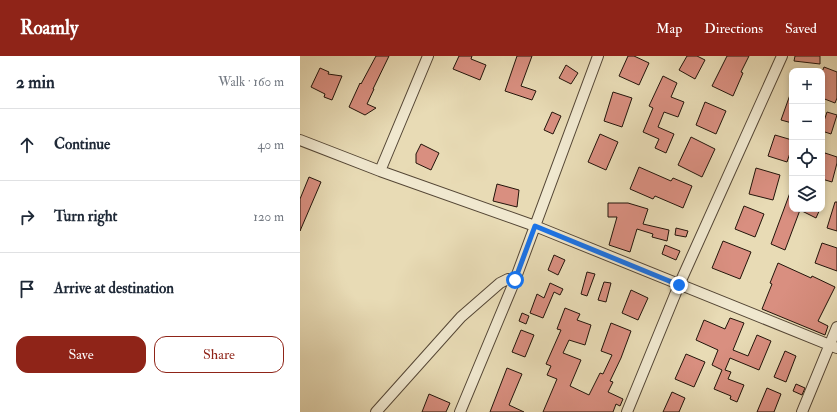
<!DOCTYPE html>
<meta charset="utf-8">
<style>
body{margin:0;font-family:"IM FELL Double Pica",serif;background:#f2f2f3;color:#1f2937}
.controls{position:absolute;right:12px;top:12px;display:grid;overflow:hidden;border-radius:8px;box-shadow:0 2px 6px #0003}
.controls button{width:36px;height:36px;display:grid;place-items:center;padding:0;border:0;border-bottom:1px solid #e0e1e3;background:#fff;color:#1f2937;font:20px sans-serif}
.stop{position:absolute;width:12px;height:12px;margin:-9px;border:3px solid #1a73e8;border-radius:50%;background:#fff}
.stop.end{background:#1a73e8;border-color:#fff;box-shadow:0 1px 4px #0008}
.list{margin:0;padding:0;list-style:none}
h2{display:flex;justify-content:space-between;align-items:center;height:52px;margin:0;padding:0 16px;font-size:17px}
h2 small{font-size:13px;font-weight:400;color:#747a83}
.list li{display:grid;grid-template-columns:26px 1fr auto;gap:12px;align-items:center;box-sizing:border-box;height:72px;padding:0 16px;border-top:1px solid #e0e1e3}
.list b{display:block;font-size:15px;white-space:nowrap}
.list em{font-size:13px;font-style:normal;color:#747a83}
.actions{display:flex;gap:8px;padding:12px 16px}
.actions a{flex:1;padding:9px 0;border:1px solid #8f2418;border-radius:12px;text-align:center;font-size:14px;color:#8f2418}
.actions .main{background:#8f2418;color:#fff}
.icon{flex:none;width:22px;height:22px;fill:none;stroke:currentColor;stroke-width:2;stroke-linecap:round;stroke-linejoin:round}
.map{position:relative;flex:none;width:537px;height:356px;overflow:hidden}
header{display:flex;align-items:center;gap:24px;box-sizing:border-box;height:56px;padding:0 20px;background:#8f2418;color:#fff}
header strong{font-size:19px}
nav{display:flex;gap:22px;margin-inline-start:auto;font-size:14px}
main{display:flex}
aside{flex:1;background:#fff}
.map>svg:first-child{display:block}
.building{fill:#d98f80;stroke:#22140a}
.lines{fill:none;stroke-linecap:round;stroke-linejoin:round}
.minor-casing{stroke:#544635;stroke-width:12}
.minor{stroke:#f0e8cf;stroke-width:10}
.route{stroke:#1a73e8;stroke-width:5}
</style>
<header>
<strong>Roamly</strong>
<nav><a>Map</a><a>Directions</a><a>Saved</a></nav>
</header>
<main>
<aside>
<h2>2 min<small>Walk · 160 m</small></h2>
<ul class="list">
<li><svg class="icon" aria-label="ahead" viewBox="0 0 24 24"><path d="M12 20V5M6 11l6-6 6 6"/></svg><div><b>Continue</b></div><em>40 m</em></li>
<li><svg class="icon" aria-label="right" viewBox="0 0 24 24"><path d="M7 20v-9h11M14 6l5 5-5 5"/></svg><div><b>Turn right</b></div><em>120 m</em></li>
<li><svg class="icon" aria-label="arrive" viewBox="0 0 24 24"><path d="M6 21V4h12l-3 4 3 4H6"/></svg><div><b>Arrive at destination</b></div></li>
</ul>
<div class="actions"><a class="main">Save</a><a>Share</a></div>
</aside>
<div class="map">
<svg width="537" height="356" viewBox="0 0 537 356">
<rect width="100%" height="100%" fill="#e8dbb5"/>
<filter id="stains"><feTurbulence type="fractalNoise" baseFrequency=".005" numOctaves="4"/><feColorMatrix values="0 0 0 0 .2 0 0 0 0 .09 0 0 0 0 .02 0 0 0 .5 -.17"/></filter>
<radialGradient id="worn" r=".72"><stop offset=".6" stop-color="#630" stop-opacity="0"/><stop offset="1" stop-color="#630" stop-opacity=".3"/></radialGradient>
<!-- building -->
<path class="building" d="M76,0H89L73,33H74L67,48L76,52L65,59L49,51L60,27L61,28Z
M159,0H172L171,3L186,9L180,24L153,13Z
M217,0H232L221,30L236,35L232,44L205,35Z
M328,0H334L349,7L339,29L319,20Z
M387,0H397L405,4L395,23L379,14Z
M427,0H449L441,16L443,17L433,40L412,30Z
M495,0H520V8L494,5Z
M266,9L278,17L271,28L259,22Z
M524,11L537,16V42L535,47L522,42V16Z
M20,12L29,16L28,18L42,20L32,44L24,41L25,38L11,31Z
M363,20L377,27L371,41L384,46L378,61L364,56L358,71L374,78L366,97L355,92L359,83L343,76L353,52L349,50Z
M313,36L332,42L322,71L304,65Z
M491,36H492V67L481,64Z
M405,46L426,55L416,78L396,69Z
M252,56L261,60L253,78L244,74Z
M527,56L537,59L531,78L522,75V71Z
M300,78L318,86L306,114L288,106Z
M475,79L492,84V91L487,106L468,100Z
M391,81L415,93L402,121L378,109Z
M121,88L139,97L131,114L116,107V98Z
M525,97L537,101V107L532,126L522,123V107Z
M339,111L371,125L373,122L392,130L383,152L355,140L353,143L330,133Z
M456,112L480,119L473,144L449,138Z
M9,121L21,126L0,175V143Z
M197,128L219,134L217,151L193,145Z
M491,134L492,153H520L516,162L500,154L485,194L471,188Z
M535,146H537V175L527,172Z
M308,147H328L348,153L343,168L369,174L367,185L352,181L353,178L337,173L330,196L309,189L317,161H308Z
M444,150L464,158L455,181L435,173Z
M376,172L388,175L386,181L375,179Z
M423,185L451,196L440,223L412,212Z
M522,187L537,192V215L515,207Z
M365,189L380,195L376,204L362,198Z
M254,199L265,204L258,219L248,214Z
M478,207L511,222L512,220L535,231L518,265L528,270L525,279L462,253L472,228L470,227Z
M287,216L295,218L287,240L281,238Z
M304,226L311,227L306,246L298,244Z
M250,227L263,233L260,239L254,236L243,262L230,257L237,238L244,242Z
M331,234L348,242L338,264L322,257Z
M265,252L280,258L277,264L291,269L285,289L269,284L263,297L281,304L270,330L289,339L300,317L303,318L312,299L301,295L311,267L331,275L321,302L310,325L313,326L308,336L323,343L320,350L316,348L313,356H243L257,323L247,319L251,310L246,308L261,274L257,273Z
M222,257L229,260L226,268L219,265Z
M430,262L444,267L433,294L448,300L457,279L471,285L459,314L430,302L425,314L431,316L428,323L444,329L437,346L430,343L431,340L414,333L422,314L412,309L418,294L396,284L404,264L425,273Z
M221,274L234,279L225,301L212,296Z
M485,295L496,300L486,326L474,321Z
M386,298L405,306L394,331L375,323Z
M207,312L222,318L209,349L224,356H190Z
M496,328L505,332L502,339L493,335Z
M467,332L481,338L474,356H457Z
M372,336L385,342L379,356H363Z
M129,338L150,347L146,356H122Z"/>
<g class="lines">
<defs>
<path id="minor" d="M0,84L80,115L235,170L537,292
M80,115L128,0
M76,356L161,261L200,227L208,223L215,224
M160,356L215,224L298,0
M327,356L379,229L482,0
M502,356L537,271"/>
</defs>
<!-- minor casing -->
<use href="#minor" class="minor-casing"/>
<!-- minor -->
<use href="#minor" class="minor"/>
</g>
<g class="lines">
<!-- route -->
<path class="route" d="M215,224L235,170L379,229"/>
</g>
<rect width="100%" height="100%" filter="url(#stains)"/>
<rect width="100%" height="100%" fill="url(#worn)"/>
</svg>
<div class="controls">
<button>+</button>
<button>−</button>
<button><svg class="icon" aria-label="locate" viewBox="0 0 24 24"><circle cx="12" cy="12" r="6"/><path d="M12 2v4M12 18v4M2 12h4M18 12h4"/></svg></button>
<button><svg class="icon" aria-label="layers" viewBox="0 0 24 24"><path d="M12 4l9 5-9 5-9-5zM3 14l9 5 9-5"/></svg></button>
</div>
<div class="stop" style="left:215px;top:224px"></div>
<div class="stop end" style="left:379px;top:229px"></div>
</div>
</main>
